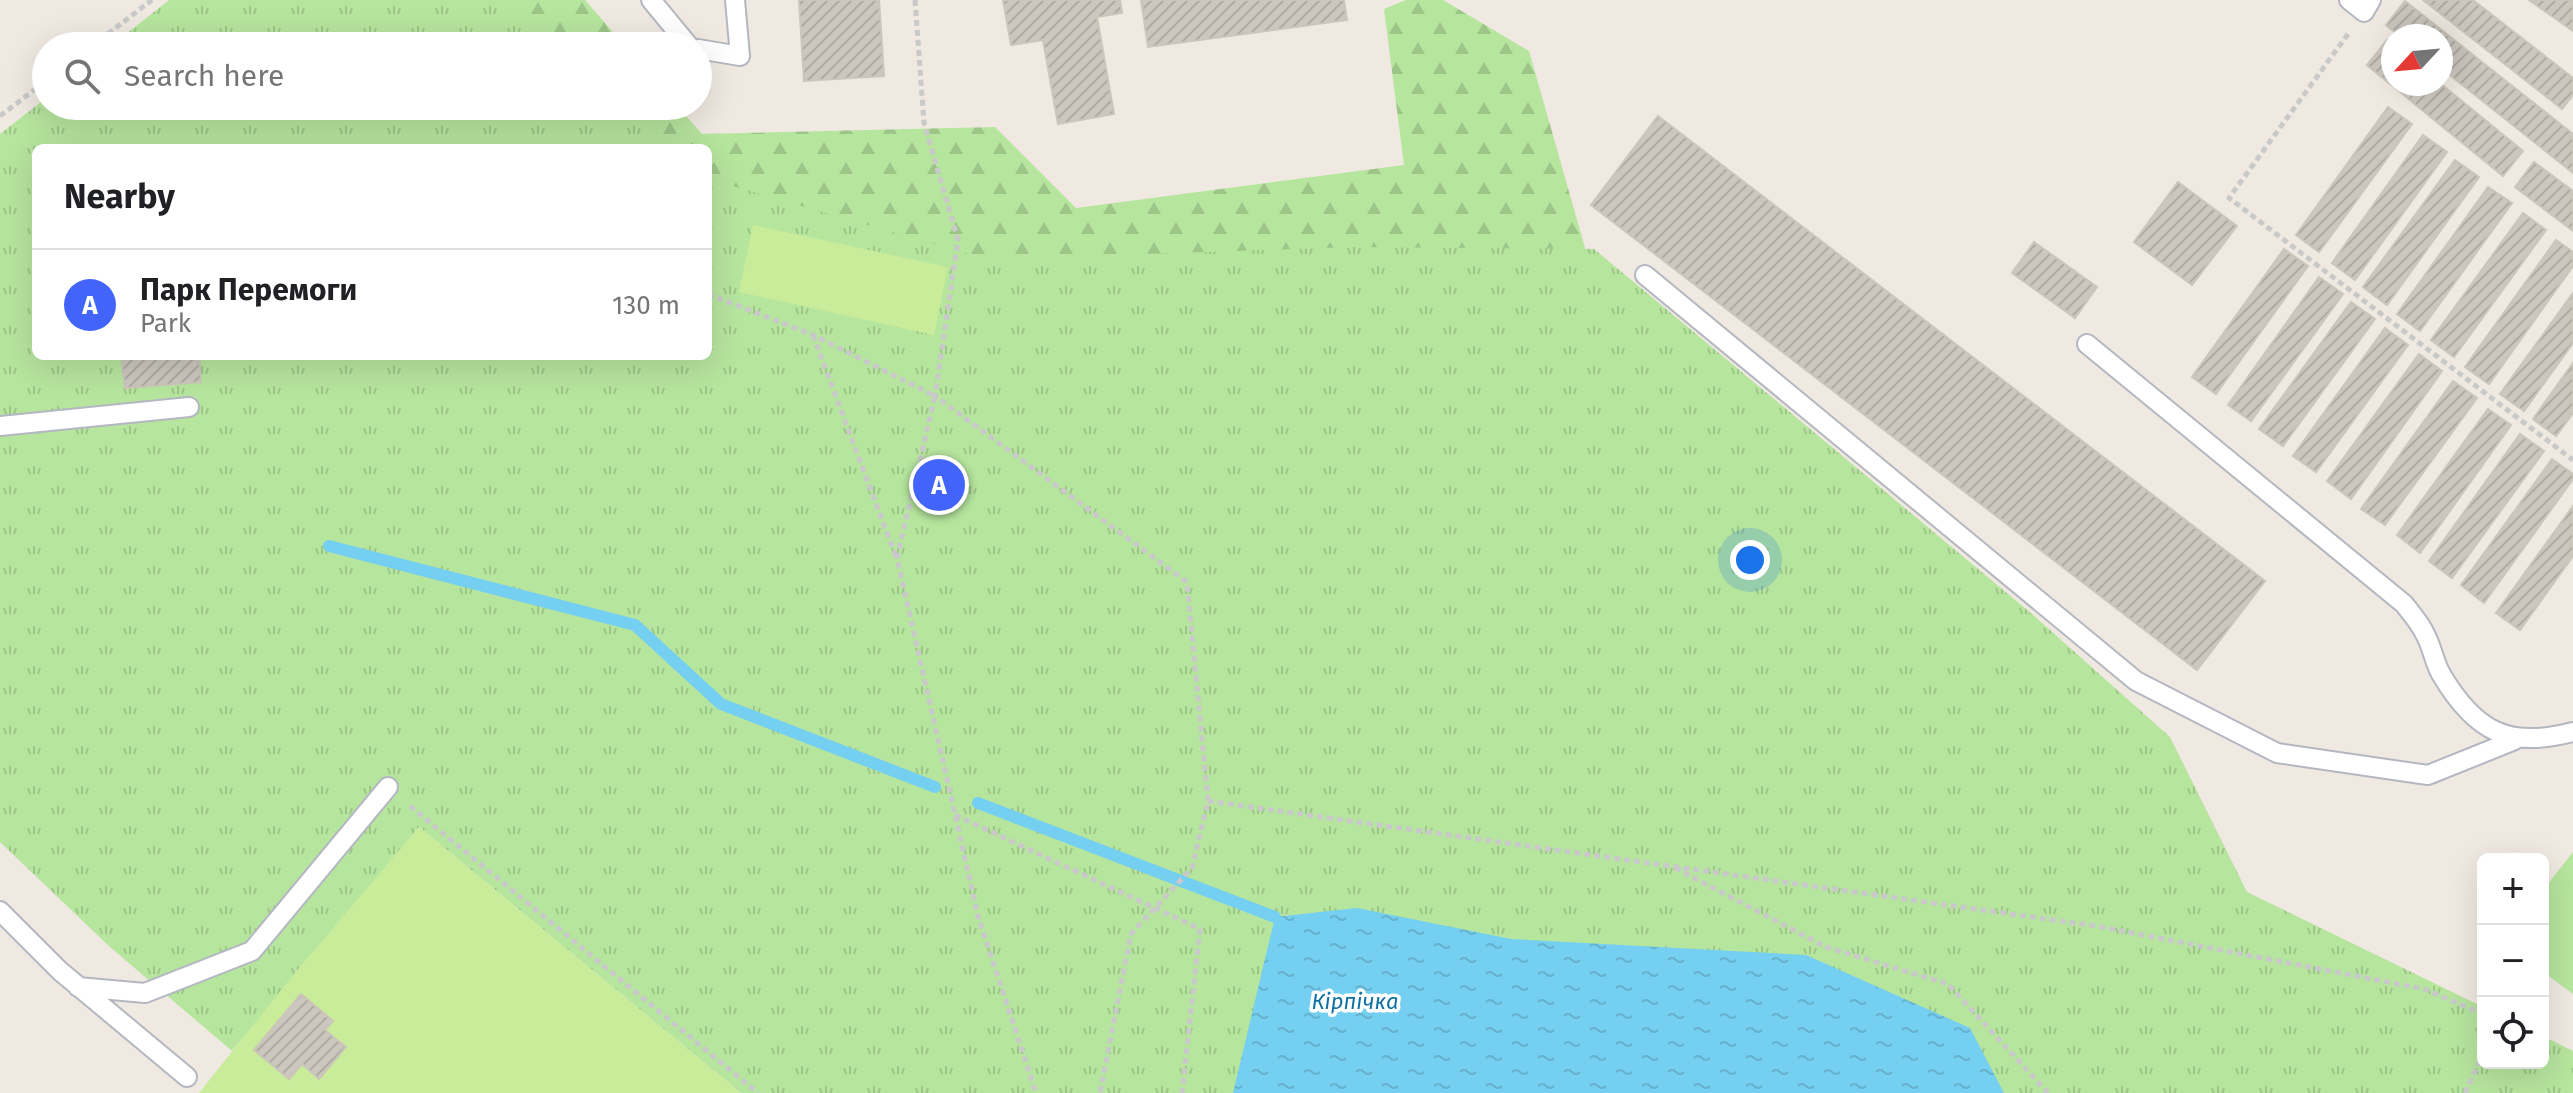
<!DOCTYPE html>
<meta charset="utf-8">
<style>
body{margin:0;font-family:"Fira Sans",sans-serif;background:#f6f6f6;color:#202124}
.controls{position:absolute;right:24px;bottom:24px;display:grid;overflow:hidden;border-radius:12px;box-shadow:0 8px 32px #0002}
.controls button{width:72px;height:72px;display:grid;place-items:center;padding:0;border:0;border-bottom:2px solid #e0e0e0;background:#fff;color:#202124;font:40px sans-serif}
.compass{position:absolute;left:2381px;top:24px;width:72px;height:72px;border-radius:50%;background:#fff;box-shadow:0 8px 32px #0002;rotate:244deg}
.you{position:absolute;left:1750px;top:560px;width:28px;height:28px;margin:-20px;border:6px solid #fff;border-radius:50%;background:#1a73e8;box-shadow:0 0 0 12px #1a73e833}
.badge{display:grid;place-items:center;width:52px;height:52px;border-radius:50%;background:#4264fb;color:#fff;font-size:26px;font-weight:700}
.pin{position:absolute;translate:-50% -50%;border:4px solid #fff;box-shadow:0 2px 8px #0006}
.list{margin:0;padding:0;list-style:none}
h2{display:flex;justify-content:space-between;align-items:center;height:104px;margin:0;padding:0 32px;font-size:34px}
h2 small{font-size:26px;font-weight:400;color:#757577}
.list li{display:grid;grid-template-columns:52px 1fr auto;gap:24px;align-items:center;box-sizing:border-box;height:112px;padding:0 32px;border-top:2px solid #e0e0e0}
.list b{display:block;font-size:30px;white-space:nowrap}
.list p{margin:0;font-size:26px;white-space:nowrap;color:#757577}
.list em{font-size:26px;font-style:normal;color:#757577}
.icon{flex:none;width:44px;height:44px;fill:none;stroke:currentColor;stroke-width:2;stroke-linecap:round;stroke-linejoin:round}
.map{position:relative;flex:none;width:2573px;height:1093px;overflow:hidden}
.search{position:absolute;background:#fff;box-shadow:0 8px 32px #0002;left:32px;top:32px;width:680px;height:88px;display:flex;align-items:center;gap:20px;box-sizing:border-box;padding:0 28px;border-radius:44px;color:#757577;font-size:30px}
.panel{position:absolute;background:#fff;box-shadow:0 8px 32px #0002;left:32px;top:144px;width:680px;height:216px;border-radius:12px}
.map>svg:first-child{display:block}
.grass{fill:#b6e59e}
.forest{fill:url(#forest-firs)}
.park{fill:url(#park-tufts)}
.pitch{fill:#c9ec9a}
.water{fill:url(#water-ripples)}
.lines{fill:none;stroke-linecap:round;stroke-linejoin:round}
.stream{stroke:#75cff0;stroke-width:12}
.building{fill:url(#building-hatch);stroke:#cbc5ba;stroke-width:2}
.lane-casing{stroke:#b4b7c1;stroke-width:22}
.path{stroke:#c9c9c9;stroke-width:5;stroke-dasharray:6 4;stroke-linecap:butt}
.lane{stroke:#fff;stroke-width:18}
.labels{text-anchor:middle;stroke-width:7;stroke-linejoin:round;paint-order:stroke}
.water-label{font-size:22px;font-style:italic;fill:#0d6fa3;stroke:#fff}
</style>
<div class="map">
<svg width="2573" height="1093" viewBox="0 0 2573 1093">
<defs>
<pattern id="forest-firs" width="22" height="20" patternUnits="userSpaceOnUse" patternTransform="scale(2)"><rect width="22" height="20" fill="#b6e59e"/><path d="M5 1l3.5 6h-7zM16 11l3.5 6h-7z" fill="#9dc588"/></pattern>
<pattern id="park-tufts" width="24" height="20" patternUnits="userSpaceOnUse" patternTransform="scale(2)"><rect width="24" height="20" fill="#b6e59e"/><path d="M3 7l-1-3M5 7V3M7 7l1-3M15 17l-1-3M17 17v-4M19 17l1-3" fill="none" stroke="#9dc588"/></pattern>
<pattern id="water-ripples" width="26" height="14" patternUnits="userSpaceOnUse" patternTransform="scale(2)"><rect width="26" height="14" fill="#75cff0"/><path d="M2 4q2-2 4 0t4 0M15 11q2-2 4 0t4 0" fill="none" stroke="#66b2ce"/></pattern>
<pattern id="building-hatch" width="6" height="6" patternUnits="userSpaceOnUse" patternTransform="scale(2)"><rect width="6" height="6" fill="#cbc7bf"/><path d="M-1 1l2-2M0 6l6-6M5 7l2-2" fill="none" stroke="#afaba4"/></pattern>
</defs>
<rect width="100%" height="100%" fill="#efe9e1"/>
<!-- grass -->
<path class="grass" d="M2573,852V994L2543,972V890Z"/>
<!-- forest -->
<path class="forest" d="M447,0H585L625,46H362Z
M1406,0H1443L1529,51L1595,283L2143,748L708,211V148H274L310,106H677L702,134L995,127L1076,208L1404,165L1384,9Z"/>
<!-- park -->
<path class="park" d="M169,0H517L561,46H111Z
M46,98V106H619L659,148H36V356H708V179L986,259L1356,247L1594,249L2032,614L2170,737L2247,892L2483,1007V1063H2543V1036L2573,1051V1093H741L419,827L232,1051L110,947L0,842V134Z"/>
<!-- pitch -->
<path class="pitch" d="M753,225L948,267L934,335L739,292Z
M419,827L741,1093H199L294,974Z"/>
<!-- water -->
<path class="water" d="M1357,908L1511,939L1806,955L1970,1028L2004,1093H1233L1275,917Z"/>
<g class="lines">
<!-- stream -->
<path class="stream" d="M329,546L635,625L721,704L935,787
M978,803L1275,917"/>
</g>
<!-- building -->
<path class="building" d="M799,0H879L884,76L804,81Z
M1003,0H1120L1122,13L1097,17L1114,114L1058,124L1043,40L1011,45Z
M1141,0H1344L1347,20L1148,47Z
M2423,0H2473L2573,78V95L2562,109Z
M2529,0H2573V31Z
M2405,1L2573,134V173L2441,68V36H2400L2386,25Z
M2387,40L2393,45V84H2441L2523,151L2503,176L2367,65Z
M2388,107L2412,124L2319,252L2296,235Z
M1658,116L2265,581L2197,670L1591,205Z
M2423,135L2447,152L2355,280L2332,263Z
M2455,160L2479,177L2387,305L2363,287Z
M2534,162L2573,191V231L2515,187Z
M2178,182L2237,226L2192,285L2134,242Z
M2488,187L2512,203L2420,331L2397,314Z
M2523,213L2546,230L2454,357L2431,340Z
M2556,240L2573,252V266L2489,384L2465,367Z
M2034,242L2097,287L2075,318L2012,273Z
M2284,249L2308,266L2216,394L2192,377Z
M2319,277L2343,294L2251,421L2228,405Z
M2573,293V343L2524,411L2500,394Z
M2351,302L2375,319L2283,446L2259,429Z
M2385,328L2408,345L2316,472L2293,456Z
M2419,354L2442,371L2351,499L2327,481Z
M121,356H199L201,382L125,388Z
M2573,363V413L2556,436L2533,419Z
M2453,381L2477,398L2385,525L2361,509Z
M2488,409L2511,425L2420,553L2397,535Z
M2520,434L2544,451L2452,578L2429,561Z
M2552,459L2573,474V479L2484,603L2461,585Z
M2573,506V556L2520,630L2496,613Z
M301,994L333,1021L325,1030L346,1047L319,1079L302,1064L289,1079L254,1050Z"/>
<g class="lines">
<defs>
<path id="lane" d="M651,0L689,46
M2349,0L2364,12L2371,0
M698,49L740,56L735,0
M1645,275L2136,681L2277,753L2428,775L2515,740
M2087,344L2404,604C2411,613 2420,623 2425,634C2432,646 2434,662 2441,674C2475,732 2509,749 2573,732
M0,426L189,407
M0,911L60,971L187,1077
M78,987L145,993L252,951L388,787"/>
</defs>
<!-- lane casing -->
<use href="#lane" class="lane-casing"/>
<!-- path -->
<path class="path" d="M915,0L924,123L958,240L935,396L1187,582L1208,801L1192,868L1131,934L1100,1093
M2348,34L2229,198L2573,460
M92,46L152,0
M0,116L46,81
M708,294L813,335L935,396L897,558L978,916L1036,1093
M813,335L896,557
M1208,801L2096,926L2424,989L2483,1014
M410,806L758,1093
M955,815L1200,929L1182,1093
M1675,868L1826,947L1948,984L2048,1093
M2465,1093L2483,1054"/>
<!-- lane -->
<use href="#lane" class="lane"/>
</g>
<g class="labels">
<!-- water labels -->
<g class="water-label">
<text x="1355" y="1009">Кірпічка</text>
</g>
</g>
</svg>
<div class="controls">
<button>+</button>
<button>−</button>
<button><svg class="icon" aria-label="locate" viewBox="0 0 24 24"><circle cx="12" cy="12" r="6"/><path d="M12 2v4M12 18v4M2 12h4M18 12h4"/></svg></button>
</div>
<svg class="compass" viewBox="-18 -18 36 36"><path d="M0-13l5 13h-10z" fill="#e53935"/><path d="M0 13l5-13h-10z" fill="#757577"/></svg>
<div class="you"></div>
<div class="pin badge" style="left:939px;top:485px">A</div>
<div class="search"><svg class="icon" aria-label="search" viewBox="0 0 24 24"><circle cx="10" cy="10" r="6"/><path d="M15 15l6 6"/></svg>Search here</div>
<section class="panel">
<h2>Nearby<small></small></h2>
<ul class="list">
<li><span class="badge">A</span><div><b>Парк Перемоги</b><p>Park</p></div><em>130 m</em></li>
</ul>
</section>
</div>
